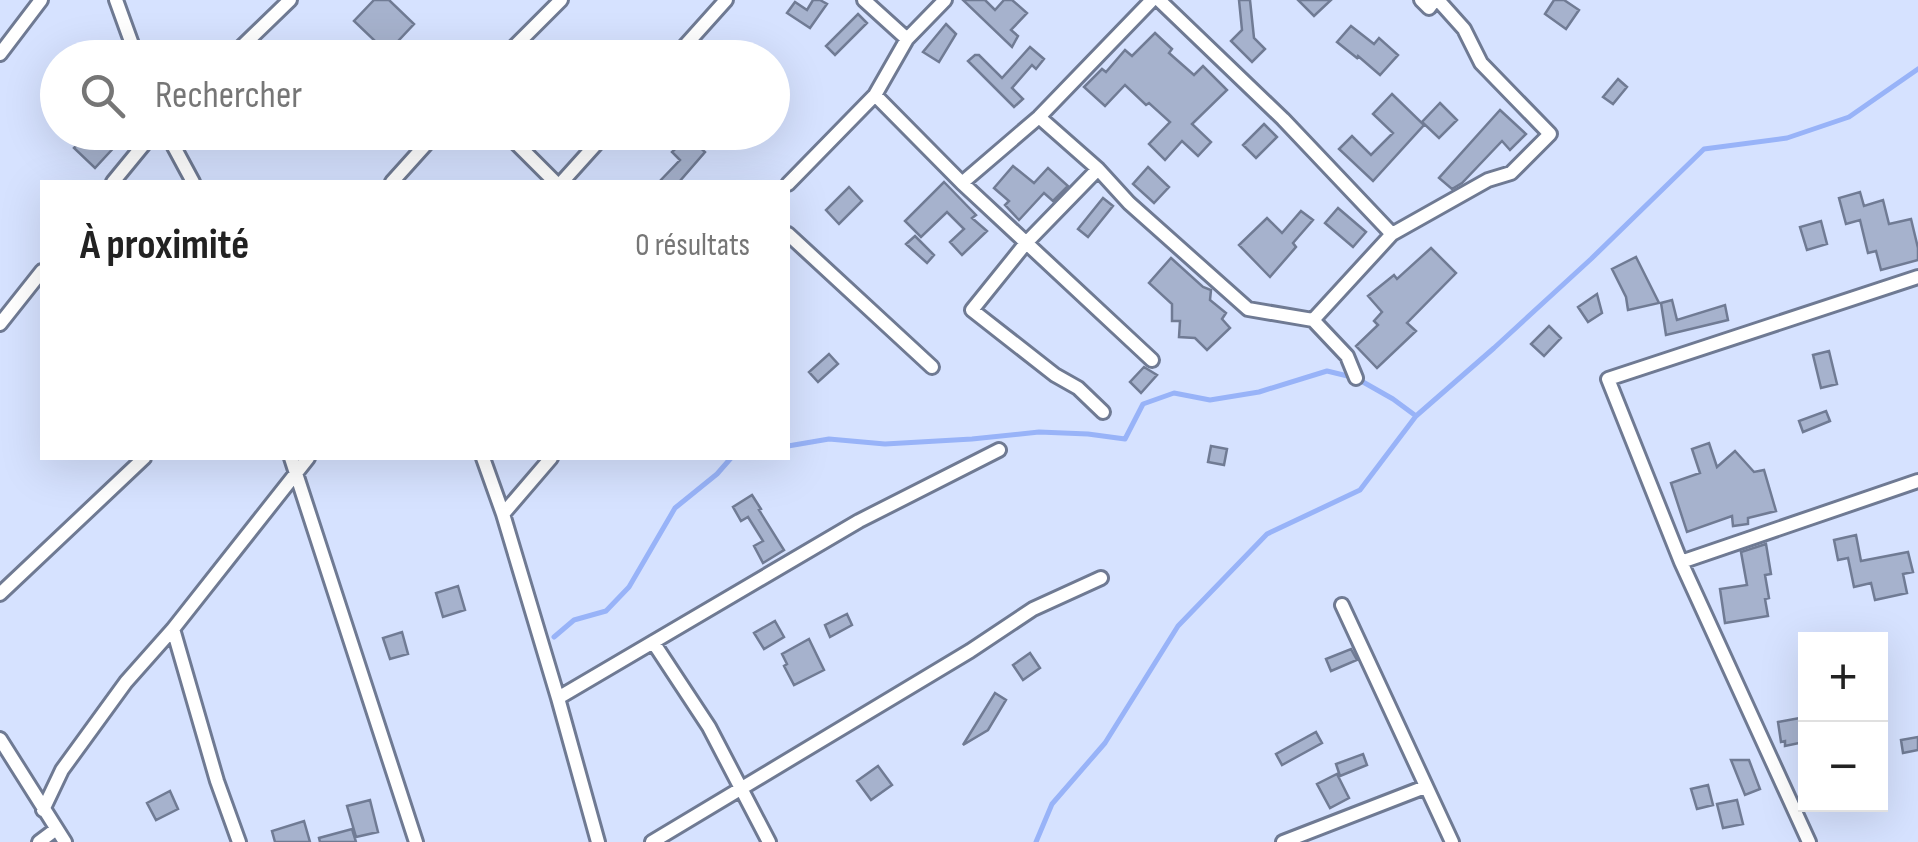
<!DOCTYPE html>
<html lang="fr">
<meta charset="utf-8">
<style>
body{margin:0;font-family:"Sofia Sans Condensed",sans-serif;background:#f6f6f6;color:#222}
.controls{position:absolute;right:30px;bottom:30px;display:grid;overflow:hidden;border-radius:0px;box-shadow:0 10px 40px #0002}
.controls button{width:90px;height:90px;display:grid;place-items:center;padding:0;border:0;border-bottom:2px solid #e0e0e0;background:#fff;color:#222;font:50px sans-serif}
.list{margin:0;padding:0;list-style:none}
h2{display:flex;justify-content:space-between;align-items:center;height:130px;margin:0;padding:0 40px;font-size:42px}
h2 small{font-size:32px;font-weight:400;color:#767676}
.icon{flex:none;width:55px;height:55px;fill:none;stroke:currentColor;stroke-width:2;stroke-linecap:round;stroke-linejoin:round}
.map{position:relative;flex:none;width:1918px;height:842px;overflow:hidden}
.search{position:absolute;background:#fff;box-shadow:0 10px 40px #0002;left:40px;top:40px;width:750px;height:110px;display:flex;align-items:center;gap:25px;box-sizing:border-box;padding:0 35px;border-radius:55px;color:#767676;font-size:38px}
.panel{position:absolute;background:#fff;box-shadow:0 10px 40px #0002;left:40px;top:180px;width:750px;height:280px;border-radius:0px}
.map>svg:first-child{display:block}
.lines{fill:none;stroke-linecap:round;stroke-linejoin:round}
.stream{stroke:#98b3f8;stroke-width:5}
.building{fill:#a6b2cd;stroke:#707b94;stroke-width:2.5}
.minor-casing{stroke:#6f7a93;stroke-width:18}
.minor{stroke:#fff;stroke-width:12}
</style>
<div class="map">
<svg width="1918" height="842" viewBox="0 0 1918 842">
<rect width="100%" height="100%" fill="#d6e2ff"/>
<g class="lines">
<!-- stream -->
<path class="stream" d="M788,446L829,439L885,444L972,439L1039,432L1088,434L1125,439L1143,404L1174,393L1210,400L1259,392L1327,371L1356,378L1393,399L1416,416
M554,637L574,620L606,611L629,587L675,508L717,474L731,458
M1036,842L1052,804L1105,743L1178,626L1267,534L1360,490L1416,416L1494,348L1591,259L1704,149L1787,138L1849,117L1918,69"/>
</g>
<!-- building -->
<path class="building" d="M374,0H389L414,24L384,56L370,44L374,40L354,21Z
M813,0H820L827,4L810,28L787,13L795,2L807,10Z
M963,0H985L995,10L1004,0H1012L1027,13L1011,30L1018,36L1012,47Z
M1239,0H1250L1254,38L1265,49L1252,62L1231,41L1242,30Z
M1298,0H1331L1314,16Z
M1554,0H1564L1579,10L1566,29L1545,14Z
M858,14L867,23L835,55L826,46Z
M946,24L956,34L939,62L923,52Z
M1351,26L1374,44L1379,38L1398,55L1380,75L1358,56L1357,58L1337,42Z
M1155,33L1172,49L1169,53L1194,75L1203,66L1227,90L1192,124L1211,142L1198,156L1182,141L1165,160L1149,144L1170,122L1149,103L1146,105L1125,85L1105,106L1084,87L1102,69L1106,72L1125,50L1132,56Z
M1030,47L1044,59L1036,69L1032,65L1012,88L1023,99L1014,107L968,61L975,55H979L1002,78Z
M1618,79L1627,87L1613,104L1603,97Z
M1392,94L1424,125L1373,181L1339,149L1352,136L1371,155L1393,133L1373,114Z
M1440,103L1457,120L1439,138L1422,122Z
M1500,110L1526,134L1510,150L1502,141L1462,183L1452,189L1439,178Z
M1264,124L1277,137L1256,158L1243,145Z
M89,132H106L118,143L95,168L74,148Z
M688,136L705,152L679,182H659L680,160L672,152Z
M1013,166L1034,183L1048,168L1068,186L1053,201L1044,193L1019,220L1005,205L1009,201L994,188Z
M1148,167L1169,187L1154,203L1133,184Z
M944,182L976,215L972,218L987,231L962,255L950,242L964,229L947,212L921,237L905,221Z
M849,187L862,201L839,224L826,210Z
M1860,192L1864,206L1883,200L1889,224L1911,219L1918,248V260L1881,270L1876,251L1868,253L1860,220L1846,224L1839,198Z
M1103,198L1113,206L1088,237L1078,229Z
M1338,208L1366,232L1353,247L1325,223Z
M1301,211L1313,220L1293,243L1296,247L1270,277L1239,245L1267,218L1282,233Z
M1821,221L1827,244L1807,250L1800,227Z
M915,236L934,255L927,263L906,244Z
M1431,248L1456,273L1407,323L1416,331L1377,368L1356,346L1378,325L1374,321L1382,312L1368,296L1394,275L1397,279Z
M1636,257L1659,303L1628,310L1626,297L1612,269Z
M1171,258L1203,287L1211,290L1210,300L1226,313L1222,319L1230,328L1207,350L1195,338L1179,337L1180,321H1172V304L1149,283Z
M1597,294L1602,313L1588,322L1578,307Z
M1672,300L1677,320L1725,305L1728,320L1666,335L1661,303Z
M1549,326L1561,338L1544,356L1531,344Z
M1829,351L1837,384L1821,388L1813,355Z
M829,354L838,364L818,382L809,372Z
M1144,367L1157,375L1141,393L1130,382Z
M1826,411L1830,421L1803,432L1799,421Z
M1709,443L1717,467L1735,451L1754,472L1764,470L1776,511L1748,518V524L1733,526L1732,516L1687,532L1671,483L1700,473L1692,449Z
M1211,446L1227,449L1224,465L1208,462Z
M752,495L761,509L759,510L784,550L763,563L754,546L763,541L748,517L741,521L733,507Z
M1856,535L1861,561L1908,552L1913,572L1903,574L1907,593L1875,600L1871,583L1854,587L1848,558L1838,560L1834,540Z
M1766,544L1771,574L1765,575L1769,598L1765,599L1768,616L1725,623L1720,589L1747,585L1741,552Z
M458,586L465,610L443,617L436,593Z
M847,614L852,625L830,637L825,625Z
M775,621L784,637L764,649L754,633Z
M402,632L408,654L390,659L383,638Z
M809,639L824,670L794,685L784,666L787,664L782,654Z
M1351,649L1357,660L1331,671L1326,659Z
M1030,653L1040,668L1023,680L1013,665Z
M995,693L1006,700L988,730L963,745Z
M1800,718L1804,742L1785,746V741L1781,742L1778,722Z
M1316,732L1322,743L1282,765L1276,754Z
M1918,737V750L1903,753L1901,740Z
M1363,754L1367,765L1340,776L1336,764Z
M1731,760H1749L1760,789L1745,795Z
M878,766L892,785L871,800L857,781Z
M1337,774L1349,798L1330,808L1317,784Z
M1708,785L1713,805L1697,809L1691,789Z
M170,791L178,809L156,820L147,803Z
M370,800L378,832L356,837L347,806Z
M1737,800L1743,824L1723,828L1717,804Z
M304,821L310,842H275L272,831Z
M352,829L356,842H320L319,838Z"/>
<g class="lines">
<defs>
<path id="minor" d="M116,0L137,58
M864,0L907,39
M1159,0L1283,119L1392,234
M1421,0L1429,8L1435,0
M0,54L41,0
M230,58L290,0
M503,58L561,0
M674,58L726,0
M875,95L962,183L1152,360
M1039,117L1098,169L1129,203L1248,309L1313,320L1347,356L1356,378
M166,132L193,182
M505,132L555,182
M1098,169L1026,243L972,310L1055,375L1078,388L1103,412
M113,182L154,132
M392,182L437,132
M562,182L607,132
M962,183L1039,117L1152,0
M788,184L875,95L907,39L945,0
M788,234L932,367
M1313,320L1392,234L1488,180L1511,173L1550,134L1481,63L1464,29L1438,0
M0,324L42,271
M291,458L416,842
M483,458L503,514L558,698
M503,514L551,458
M1681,562L1918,481
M0,594L144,458
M1342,605L1452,842
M173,629L217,781L239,842
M653,642L709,727L769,842
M0,739L65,842
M43,810L62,770L126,682L173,629L308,458
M39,842L55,830
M598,842L558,698L859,521L999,450
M652,842L970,651L1033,609L1101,578
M1283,842L1425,787
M1809,842L1681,562L1608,379L1918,277"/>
</defs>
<!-- minor casing -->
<use href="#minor" class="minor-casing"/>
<!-- minor -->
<use href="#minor" class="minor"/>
</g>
</svg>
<div class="controls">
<button>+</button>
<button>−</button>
</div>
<div class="search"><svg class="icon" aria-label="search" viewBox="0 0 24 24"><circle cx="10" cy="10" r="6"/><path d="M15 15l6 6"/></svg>Rechercher</div>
<section class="panel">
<h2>À proximité<small>0 résultats</small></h2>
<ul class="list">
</ul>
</section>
</div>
